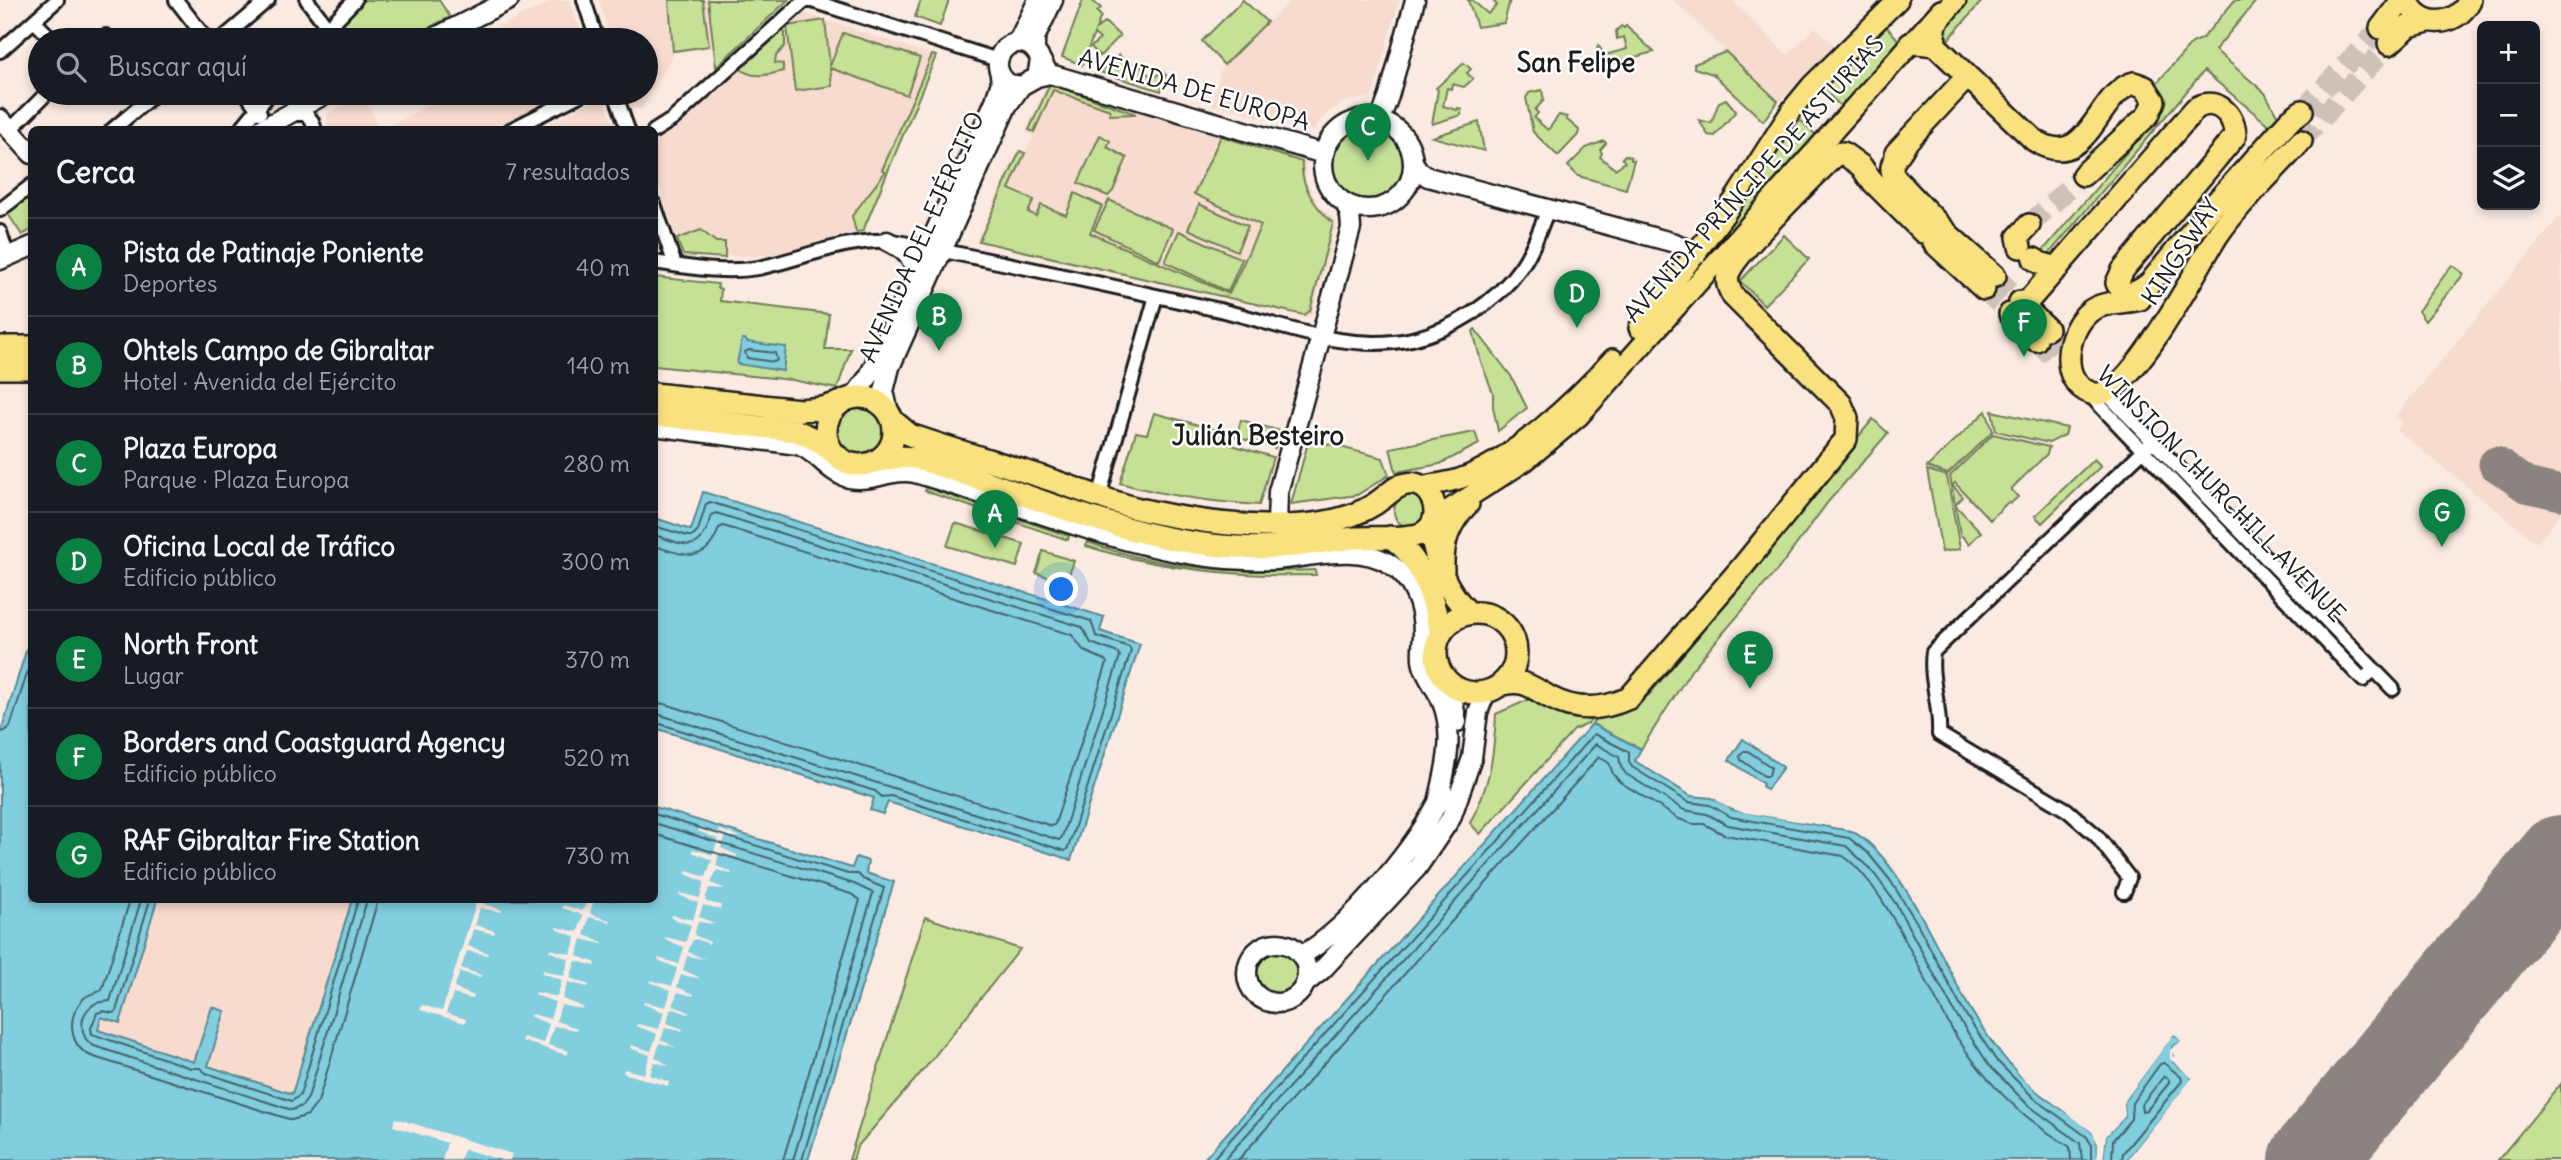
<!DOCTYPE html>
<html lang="es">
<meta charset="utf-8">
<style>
body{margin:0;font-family:Delius,sans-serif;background:#242831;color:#f1f3f6}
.controls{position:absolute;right:21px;top:21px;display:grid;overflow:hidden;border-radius:10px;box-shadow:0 4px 10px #0003}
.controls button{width:63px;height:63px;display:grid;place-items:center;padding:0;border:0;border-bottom:2px solid #363941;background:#171b24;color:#f1f3f6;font:35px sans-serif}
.you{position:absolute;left:1062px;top:590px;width:24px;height:24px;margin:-18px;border:5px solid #fff;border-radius:50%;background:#1a73e8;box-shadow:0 0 0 10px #1a73e833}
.badge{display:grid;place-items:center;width:46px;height:46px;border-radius:50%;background:#0b8043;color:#fff;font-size:23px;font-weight:700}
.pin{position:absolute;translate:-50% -58px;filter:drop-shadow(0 2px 4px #0008)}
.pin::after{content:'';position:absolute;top:37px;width:24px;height:21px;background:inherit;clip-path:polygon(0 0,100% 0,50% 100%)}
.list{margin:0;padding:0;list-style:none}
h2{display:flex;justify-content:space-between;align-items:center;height:91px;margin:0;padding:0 28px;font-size:30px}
h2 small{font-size:23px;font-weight:400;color:#9ea1a6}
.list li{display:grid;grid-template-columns:46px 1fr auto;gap:21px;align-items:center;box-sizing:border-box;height:98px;padding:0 28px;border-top:2px solid #363941}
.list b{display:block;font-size:26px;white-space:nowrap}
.list p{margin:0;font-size:23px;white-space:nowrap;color:#9ea1a6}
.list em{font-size:23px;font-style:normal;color:#9ea1a6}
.icon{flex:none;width:38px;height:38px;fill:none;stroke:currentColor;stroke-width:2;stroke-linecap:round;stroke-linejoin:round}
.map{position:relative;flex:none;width:2561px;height:1160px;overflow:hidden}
.search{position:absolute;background:#171b24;box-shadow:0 4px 10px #0003;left:28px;top:28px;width:630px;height:77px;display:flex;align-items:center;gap:18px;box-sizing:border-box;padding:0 24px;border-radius:38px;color:#9ea1a6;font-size:26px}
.panel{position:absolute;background:#171b24;box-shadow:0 4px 10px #0003;left:28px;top:126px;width:630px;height:777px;border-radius:10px}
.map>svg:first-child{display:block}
.built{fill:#f6dbce}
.green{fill:#c6e096;stroke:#717e59;stroke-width:2}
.water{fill:#81cedf;stroke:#598791;stroke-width:2}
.pier{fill:#faeae2}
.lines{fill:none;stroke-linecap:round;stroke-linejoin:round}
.shore{stroke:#44636a;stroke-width:2}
.taxiway{stroke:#8b837f;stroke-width:35}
.runway{stroke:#8b837f;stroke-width:86}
.highway-tunnel{stroke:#cec1ba;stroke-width:21;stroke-dasharray:21 10;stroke-linecap:butt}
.street-casing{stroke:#1c1c1c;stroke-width:18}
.secondary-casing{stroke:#1c1c1c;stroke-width:23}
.primary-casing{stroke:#1c1c1c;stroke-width:24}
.highway-casing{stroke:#1c1c1c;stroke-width:26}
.street{stroke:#fff;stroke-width:12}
.secondary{stroke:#fff;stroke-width:18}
.primary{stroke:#fae180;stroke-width:19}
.highway{stroke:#fae180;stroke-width:21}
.labels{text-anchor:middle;stroke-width:5;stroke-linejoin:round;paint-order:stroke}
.street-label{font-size:24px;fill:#1c1c1c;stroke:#fff}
.neighbourhood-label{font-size:26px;font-weight:bold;fill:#1c1c1c;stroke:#fff}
</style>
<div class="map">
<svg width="2561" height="1160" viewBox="0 0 2561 1160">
<rect width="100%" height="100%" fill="#faeae2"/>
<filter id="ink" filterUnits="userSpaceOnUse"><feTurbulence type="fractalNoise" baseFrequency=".0143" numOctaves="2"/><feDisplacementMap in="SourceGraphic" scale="14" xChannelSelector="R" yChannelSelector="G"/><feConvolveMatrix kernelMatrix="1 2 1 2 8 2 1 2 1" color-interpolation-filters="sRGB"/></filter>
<g filter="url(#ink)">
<!-- built -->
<path class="built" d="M554,0H569L584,40H473Z
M599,0H708L713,48L674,53L642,109L631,108L627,93H646V40H611Z
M1291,0H1399L1372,97L1344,102L1325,115L1313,131L1212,104L1220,72L1224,65Z
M1673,0H1732L1787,55L1815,27L1834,45L1779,102Z
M807,14L936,56L863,231L782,253L755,256L683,255L655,176V138L674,127L785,22L796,15Z
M1049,79L1306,160V181L1313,194L1318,204L1337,223L1312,314L1306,317L976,242L1018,149L1026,152L1033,136L1025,132Z
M451,93H566L493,129H383Z
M366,94L378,129H328L327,114Z
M603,96L615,129H537L560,118Z
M2561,215V513L2537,543L2397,430L2403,422L2396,416Z
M157,900H352L292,1094L207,1066L224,1011L212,1007L195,1062L97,1030L101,1017L120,1023Z"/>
<!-- green -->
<path class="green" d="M363,0H439L450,17L405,40H346L338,30Z
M669,0H703L709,46L673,51Z
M708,0H788L716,67Z
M921,0H949L940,26L915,17Z
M1083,0H1091L1101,8L1097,12L1101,16L1096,29L1105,22L1120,36L1100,56L1091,47L1100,39L1094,34L1082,65L1062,57Z
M1243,0L1267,22L1224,65L1202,41Z
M1468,0H1472L1488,14L1497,5L1494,2L1496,0H1510L1504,23L1477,27Z
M1967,0H1983L1947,41L1943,31L1946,24Z
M2235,0H2257L2215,50L2265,93L2277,115L2284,117L2271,127L2204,71L2049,254L2046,256L2040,254L2150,125L2160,95L2156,84L2192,43L2202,39Z
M825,20L830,66L843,33L920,58L907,95L830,68L832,86L795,91L787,26Z
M1885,25L1903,45L1845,110L1821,88Z
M1621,26L1624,28L1626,26L1654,52L1608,64L1596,52L1598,45L1605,55L1627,49L1624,37L1617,39L1616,31Z
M780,27L785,33V46L776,56L775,63L783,64V71C766,75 753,80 738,67Z
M1726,52L1778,101L1763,121L1713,74L1694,68V64Z
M932,55L936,56L863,231L856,232L852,216L885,172L882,170Z
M1119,55L1131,67L1136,62L1153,79L1162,71L1166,75L1161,91L1100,72Z
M1464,63L1471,69L1467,73L1473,79L1464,87L1452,84L1451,89L1447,88L1443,106L1457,110L1458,108L1461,109V115L1432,124L1438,90L1436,88Z
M1050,84L1136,114L1109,115L1110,110L1053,90L1034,132L1029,130Z
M1542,90L1544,100L1535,110L1538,113L1534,118L1548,130L1559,115L1567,117L1566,119L1579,130L1578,135L1558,156L1533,132L1526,98L1529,93Z
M1726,99L1736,111L1715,136L1708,135L1699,120L1711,123L1719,102Z
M1796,116L1819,138L1627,351Z
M1479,122L1484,151L1432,137Z
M1332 164a36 36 0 1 1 72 0a36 36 0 1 1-72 0Z
M1100,135L1110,141L1107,147L1127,158L1113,191L1108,196L1078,183Z
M1221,136L1302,162C1300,186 1316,208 1333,223L1310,311L1304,315L979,241L1020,151L1025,153L1009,189L1034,200L1028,212L1036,216L1041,205L1066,215L1075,193L1102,206L1090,233L1229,294L1261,225L1194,194Z
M1604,141L1606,143L1600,150L1602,153L1600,157L1615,169L1625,162L1622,158L1625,155L1631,157V160H1634L1626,189L1578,176L1568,166L1586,148Z
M31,191V230L22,235L6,211Z
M1109,200L1173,229L1159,261L1094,230Z
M1199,204L1248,226L1237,251L1188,229Z
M701,230L716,242H725V258L683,255L677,239Z
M1179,231L1242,259L1228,292L1165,262Z
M1784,235L1809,259L1764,305L1740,281Z
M2452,265L2464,274L2425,321L2418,311Z
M654,277L718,284L717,288L721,289L720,301L829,314L825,349H851L837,389L792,380L655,366Z
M1475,329L1511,376L1527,408L1498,431L1493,407V393L1481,362L1473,331Z
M835 431a25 25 0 1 1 50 0a25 25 0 1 1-50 0Z
M1986,411L1993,431L1948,474L1927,467Z
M1992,411L2067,428L2065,435L2049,443L1996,431Z
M1154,413L1228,433L1225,443L1273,457L1259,505C1212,502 1166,496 1120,483L1136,432L1147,434Z
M1873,419L1888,433L1828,502L1779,568L1692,669L1641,749L1592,724L1596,717L1617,715L1649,695L1846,459L1853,443Z
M1241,420L1280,431L1275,448L1236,437Z
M1475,432L1479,444L1440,464L1396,472L1390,448Z
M1993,434L2049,447L2047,454L2011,489L2018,497L2010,504L2008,502L1990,520L1955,483L1952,485L1963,497L1955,505L1981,532L1969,544L1960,534L1950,476Z
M1309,439L1383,458L1389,475L1357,495L1291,504Z
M2094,459L2101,466L2042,523L2035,516Z
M1927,470L1947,476L1960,549L1942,552Z
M927,488L1069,536L1068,540L925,491Z
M1394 511a16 16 0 1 1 32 0a16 16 0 1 1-32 0Z
M955,523L1024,544L1017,567L947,546Z
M1088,542C1163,570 1236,573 1315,570L1316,575C1237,577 1161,570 1086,546Z
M1043,551L1074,561L1066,583L1036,573Z
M1532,698L1563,716L1591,720L1588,724L1574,730L1480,834L1470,823C1490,785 1494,757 1496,714Z
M925,917L1020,949L925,1068L857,1147L853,1160H849Z
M1256 973a21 21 0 1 1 42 0a21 21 0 1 1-42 0Z
M2561,1084V1160H2498Z"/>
<!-- water -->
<path class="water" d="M742,339H745L747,342L786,347L783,371L737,364Z
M703,492L1104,617L1100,631L1140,644L1071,860L888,802L883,814L870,810L874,798L655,728V518L691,530Z
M31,635L32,900H157L120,1023L101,1017L98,1030L194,1062L212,1007L225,1011L208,1066L292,1094L352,900H654L655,807L852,868L856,857L868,861L866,873L894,882L808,1160H0V735Z
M1592,724L1641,749L1635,761L1691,796L1712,798L1733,810L1851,831C1899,853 1942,961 1969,1007C1988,1039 2010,1069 2039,1093C2054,1106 2083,1120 2094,1135C2100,1143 2095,1152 2099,1160H1203Z
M1743,739L1783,767L1767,790L1762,786L1763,784L1729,760Z
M2173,1034L2182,1041L2172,1047L2173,1062L2191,1076V1081L2127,1160H2103L2106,1136L2125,1116L2124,1103L2126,1099Z"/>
<!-- pier -->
<path class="pier" d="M1717,797L1742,809L1852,828L1860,831L1741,812L1725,806L1716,800Z
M699,828L717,834L721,830L743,838L726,836L721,848L737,855V857L719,853L716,866L732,872L731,874L717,870L711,883L726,889L709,888L705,900L707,902L721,905L720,909L703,905L699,917L716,924L698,922L694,935L710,942L709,944L696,939L692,941L688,952L705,959L687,956L683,970L699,977L698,978L681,975L677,987L694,994L693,996L678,992L672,1005L689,1012L688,1014L674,1009L670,1010L667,1023L683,1029L682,1031L665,1027L661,1040L677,1048L660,1043L655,1057L670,1066L654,1062L650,1075L669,1082L668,1086L623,1073L624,1069L644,1074L650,1055L630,1048L631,1045L651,1051L657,1034L636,1026L637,1024L659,1029L664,1012L643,1004L644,1002L666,1007L671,990L650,982L651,980L672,986L677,968L658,960V958L679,964L684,947L664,939L665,937L686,942L691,925L671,918L672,915L693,920L698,903L679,895V893L700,898L704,882L686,874V871L706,877L712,860L692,852L693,849L713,855L718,839L698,831Z
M477,900H483L484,904L502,910L501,912L480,908L475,925L495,931L494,934L473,929L468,946L488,953L487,955L467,951L461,968L481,975L480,977L460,972L454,988L474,996L473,999L453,994L446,1013L466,1019L465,1023L420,1010L422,1005L442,1011Z
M588,900H594L590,912L592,915L610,920V922L589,917L584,935L603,942L602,944L582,939L577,956L596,963L595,966L576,961L570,978L589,985L588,987L568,982L562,999L583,1007L582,1009L561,1005L556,1021L577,1028L576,1030L554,1026L548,1045L569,1051L567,1055L522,1041L523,1037L543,1043L549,1024L529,1016L532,1014L550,1019L555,1002L535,995L536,992L557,997L562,980L542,973L543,970L564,976L569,959L549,951L550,949L571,954L576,937L556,929V927L578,932L583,915L562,908L563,905L582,911Z
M2172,1031H2175L2185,1040L2173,1052V1057L2194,1073L2195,1079L2131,1160H2127L2192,1078L2170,1059V1050L2181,1041L2174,1034L2126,1099L2124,1104L2125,1116L2106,1136L2103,1160L2097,1159L2098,1144L2092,1132L2026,1082L2000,1051V1048L2040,1090L2095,1130L2101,1143V1157L2103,1135L2122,1114L2120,1103L2123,1098Z
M395,1118L512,1154L510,1160H501L464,1149L460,1160H442L447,1143L393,1126Z"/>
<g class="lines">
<!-- shore -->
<path class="shore" d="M749,350L775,353L777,360L774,362L747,358L745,352Z
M654,526L688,536H693L698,531L706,504L710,502L1091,621L1096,636L1129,647L1131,651L1068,848L1065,851L891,796L882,797L875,791L654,722
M654,535C690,546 699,556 712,515L716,513L1082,627L1091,643L1118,653L1120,656L1062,837L1059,840L654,713
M654,546C685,555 706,566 719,528L723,526L1072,635L1084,651L1105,660L1107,663L1055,824L1052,826L665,704L654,703
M0,732L5,731L10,727L32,658
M1744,751H1748L1771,767L1769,776H1764L1741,760L1740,756Z
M654,814L848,874H858L863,879L884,888L802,1160
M654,823L854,884L873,893L793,1160
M654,834L851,894L860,900L783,1160
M130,900L102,990C96,993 88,994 83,999C66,1017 69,1046 91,1056L292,1120L308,1115L318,1102L378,900
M141,900L110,1001C105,1002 98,1001 93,1005C78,1015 79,1038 94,1046L292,1110L302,1106L308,1098L367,900
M150,900L116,1011L113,1013L103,1011L97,1013L91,1028L92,1034L191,1068H200L206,1073L292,1101L300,1095L358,900
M2164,1076L2169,1080V1083L2147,1110L2142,1111L2141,1105Z
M1212,1160L1594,734L1629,752V762L1632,767L1688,802L1710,805L1731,817L1849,838L1868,853L1890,880L1917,923L1962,1009L1996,1060L2034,1098L2087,1137L2091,1144V1160
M1224,1160L1596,744L1619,757L1621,767L1626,774L1684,810L1707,814L1728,825L1846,846L1871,869L1896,904L1955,1013L1989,1065L2028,1105L2080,1143L2082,1160
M1238,1160L1599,757L1609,763L1613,774L1620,782L1679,819L1693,824H1704L1725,835L1843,856C1886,884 1927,990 1956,1036C1979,1072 2005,1101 2039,1126C2049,1134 2060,1140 2070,1147L2071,1160
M2112,1160L2113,1140L2131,1119L2132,1103L2160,1064L2164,1063L2181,1077L2182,1081L2123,1153L2122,1160"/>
<!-- taxiway -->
<path class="taxiway" d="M2496,464L2526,485L2561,493"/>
<!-- runway -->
<path class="runway" d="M2312,1160L2561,858"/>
<!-- highway-tunnel -->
<path class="highway-tunnel" d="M2302,111L2381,28
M2301,141L2389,44
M2029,225L2083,175
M1995,276L2020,302
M1984,289L2010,314
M2047,329L2065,347
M2036,340L2055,359"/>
<defs>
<path id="street" d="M176,0L207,40
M307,0L337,40
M584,0L597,40
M804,1H812L998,60
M34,21L53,40
M101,40L106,36
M221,40L268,0
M316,40L355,0
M0,51L57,0
M246,93L260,113
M615,93L628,130
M290,114H306L312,121L315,130
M10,130L47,93
M112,130L156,93
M240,130L270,93
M510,130L584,93
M654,131L673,119L805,0
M654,204L675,265
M0,210L32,185
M0,232L8,257
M654,262C688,267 724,274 758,268C802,259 846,238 892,241C1000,261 1107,285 1215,309C1279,323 1345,354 1412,339C1454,329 1496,303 1521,267C1533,250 1540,229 1548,209
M2087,392L2363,680L2374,669
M2106,393L2393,689
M1099,497L1156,296
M2124,892L2129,878L2097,836L2067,810L1939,734C1941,706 1929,679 1933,652L2153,441"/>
<path id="secondary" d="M430,40L509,0
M1014,44L1020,37L1038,0
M1035,50V38L1053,0
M1040,60L1037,77L1021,86L1009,84C984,66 1006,32 1030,46C1040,53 1042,66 1050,74
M1037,77L1050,74L1324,154
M1323 164a45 45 0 1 1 90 0a45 45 0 1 1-90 0Z
M0,119L32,154
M1380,120L1389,96L1415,0
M260,130L327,93
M1413,162L1419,171L1428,177L1675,243L1697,254
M887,241C905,250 917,259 914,280
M0,260L32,246
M853,398L869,376L995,101L1001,82L1000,75
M889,413L884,391L890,367L1007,106L1021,86
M654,426L798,445C818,452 828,473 849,478C872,483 892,468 915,473C1020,503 1118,549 1227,559C1243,560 1260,561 1275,560C1312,557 1357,543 1390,564C1413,579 1423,606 1423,633C1423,643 1420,655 1423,665C1427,679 1437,689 1442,702C1455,735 1446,769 1438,802
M1277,526L1278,492L1351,228L1350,215L1345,203
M1449,682L1457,722
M1247 973a30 30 0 1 1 60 0a30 30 0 1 1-60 0Z
M1302,955C1350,928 1420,842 1443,792
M1307,982L1322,970L1417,868L1451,818L1472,758L1478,712L1486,692"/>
<path id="primary" d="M1639,328L1725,214L1793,108L1812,85L1898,0
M1421,487C1434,484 1446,483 1459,479C1512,461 1576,400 1613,359
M1433,520L1525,461L1579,416L1941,10
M1444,571C1443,543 1449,524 1469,504"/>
<path id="highway" d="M2407,0C2420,29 2456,28 2470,0
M2381,28L2402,0
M1910,44L1918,43L1935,45L2034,140C2089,176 2096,92 2134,83L2145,87L2154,101L2148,115L2083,175
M2389,44L2409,26L2428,21
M1935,45L1934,25L1955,0
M1905,144C1899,157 1886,163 1895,178L1949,235L1995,276
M1896,153L1967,77
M1934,243L1984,289
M2020,247L2018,237L2029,225
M2034,259L2040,263L2058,268
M2140,299C2123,303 2103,301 2089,312C2067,330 2057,381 2091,393C2128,407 2200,260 2219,233C2242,200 2274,171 2301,141
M2020,302L2026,304L2028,311L2047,329
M2010,314L2036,340
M2015,319L2016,315L2195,109C2215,95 2235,114 2235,136L2123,270L2117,283L2123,293C2134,295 2141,290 2150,283L2211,208L2290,120L2302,111
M0,347H32
M0,368H32
M654,394L800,410L823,408L842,402
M826 431a34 34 0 1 1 68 0a34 34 0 1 1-68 0Z
M654,415L797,431L820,442L835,454
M874,462L899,457L915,458C1038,495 1161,559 1293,546C1313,544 1334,540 1354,538C1372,537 1391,539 1410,536C1417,536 1425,533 1430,527C1443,511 1429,480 1407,484C1397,485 1391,492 1383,498C1329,543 1203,524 1139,509C1103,500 1068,485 1033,474C992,461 951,449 910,435L892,420
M1430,528C1436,562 1444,589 1469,613
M1390,537C1422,557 1433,599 1441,634
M1436 653a40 40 0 1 1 80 0a40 40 0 1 1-80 0Z
M1500,685C1525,678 1530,687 1551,698C1577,712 1603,710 1629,698L1743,566L1846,439L1847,418L1841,404L1733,296C1729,289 1726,283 1728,275C1734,253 1816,175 1836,154L1843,153L1861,166L1870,179L1923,232"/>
</defs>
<!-- street casing -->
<use href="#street" class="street-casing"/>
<!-- secondary casing -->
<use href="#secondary" class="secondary-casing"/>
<!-- primary casing -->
<use href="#primary" class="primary-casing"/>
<!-- highway casing -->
<use href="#highway" class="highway-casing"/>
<!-- street -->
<use href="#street" class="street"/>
<!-- secondary -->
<use href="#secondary" class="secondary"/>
<!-- primary -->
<use href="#primary" class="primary"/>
<!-- highway -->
<use href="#highway" class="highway"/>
</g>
</g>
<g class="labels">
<!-- street labels -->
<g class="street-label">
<text transform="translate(1194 90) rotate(16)" y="8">AVENIDA DE EUROPA</text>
<text transform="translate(1754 179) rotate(-48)" y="8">AVENIDA PRÍNCIPE DE ASTURIAS</text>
<text transform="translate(922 237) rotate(-66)" y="8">AVENIDA DEL EJÉRCITO</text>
<text transform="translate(2181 252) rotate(-57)" y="8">KINGSWAY</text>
<text transform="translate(2221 494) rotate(46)" y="8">WINSTON CHURCHILL AVENUE</text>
</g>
<!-- neighbourhood labels -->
<g class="neighbourhood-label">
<text x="1576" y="72">San Felipe</text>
<text x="1258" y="445">Julián Besteiro</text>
</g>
</g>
</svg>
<div class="controls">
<button>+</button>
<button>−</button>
<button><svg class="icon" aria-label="layers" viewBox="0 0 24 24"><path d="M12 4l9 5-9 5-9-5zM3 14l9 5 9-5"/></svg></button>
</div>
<div class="you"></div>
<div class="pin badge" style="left:995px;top:548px">A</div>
<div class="pin badge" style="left:939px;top:351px">B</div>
<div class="pin badge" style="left:1368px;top:161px">C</div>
<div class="pin badge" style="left:1577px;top:328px">D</div>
<div class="pin badge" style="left:1750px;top:689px">E</div>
<div class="pin badge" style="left:2024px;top:357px">F</div>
<div class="pin badge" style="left:2442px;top:547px">G</div>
<div class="search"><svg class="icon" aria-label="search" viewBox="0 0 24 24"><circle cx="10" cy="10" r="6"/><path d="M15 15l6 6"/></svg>Buscar aquí</div>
<section class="panel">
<h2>Cerca<small>7 resultados</small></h2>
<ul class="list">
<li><span class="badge">A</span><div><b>Pista de Patinaje Poniente</b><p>Deportes</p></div><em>40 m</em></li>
<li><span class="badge">B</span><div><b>Ohtels Campo de Gibraltar</b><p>Hotel · Avenida del Ejército</p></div><em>140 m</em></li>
<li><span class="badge">C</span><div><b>Plaza Europa</b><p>Parque · Plaza Europa</p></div><em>280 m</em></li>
<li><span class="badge">D</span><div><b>Oficina Local de Tráfico</b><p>Edificio público</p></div><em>300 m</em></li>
<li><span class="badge">E</span><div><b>North Front</b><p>Lugar</p></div><em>370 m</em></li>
<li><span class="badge">F</span><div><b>Borders and Coastguard Agency</b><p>Edificio público</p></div><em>520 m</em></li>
<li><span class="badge">G</span><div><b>RAF Gibraltar Fire Station</b><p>Edificio público</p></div><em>730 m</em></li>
</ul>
</section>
</div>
